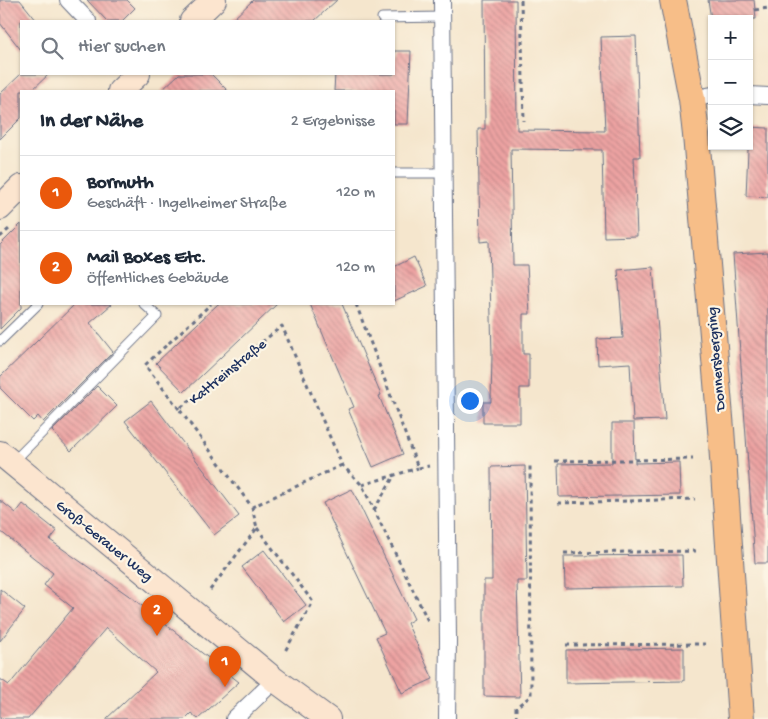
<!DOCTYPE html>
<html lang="de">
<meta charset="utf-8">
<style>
body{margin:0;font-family:"Gochi Hand",sans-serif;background:#f6f6f7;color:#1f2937}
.controls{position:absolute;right:15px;top:15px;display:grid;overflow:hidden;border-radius:0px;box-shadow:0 1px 4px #0004}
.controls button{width:45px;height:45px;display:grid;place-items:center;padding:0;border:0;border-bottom:1px solid #e0e1e3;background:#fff;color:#1f2937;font:25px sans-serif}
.you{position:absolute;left:469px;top:400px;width:18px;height:18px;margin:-12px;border:4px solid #fff;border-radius:50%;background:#1a73e8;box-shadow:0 0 0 8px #1a73e833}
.badge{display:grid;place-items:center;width:32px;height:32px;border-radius:50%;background:#ea580c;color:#fff;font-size:16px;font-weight:700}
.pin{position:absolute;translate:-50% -41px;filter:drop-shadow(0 1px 2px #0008)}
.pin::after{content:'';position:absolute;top:26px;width:18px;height:15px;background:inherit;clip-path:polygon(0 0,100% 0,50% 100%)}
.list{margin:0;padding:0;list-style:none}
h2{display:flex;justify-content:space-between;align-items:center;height:65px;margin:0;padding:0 20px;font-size:21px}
h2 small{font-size:16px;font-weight:400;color:#747a83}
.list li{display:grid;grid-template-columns:32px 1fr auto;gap:15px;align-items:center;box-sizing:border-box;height:75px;padding:0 20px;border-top:1px solid #e0e1e3}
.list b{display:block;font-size:19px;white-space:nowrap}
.list p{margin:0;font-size:16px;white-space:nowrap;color:#747a83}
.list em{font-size:16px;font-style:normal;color:#747a83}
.icon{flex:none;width:28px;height:28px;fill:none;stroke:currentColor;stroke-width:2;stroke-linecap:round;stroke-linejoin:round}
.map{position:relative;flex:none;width:768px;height:719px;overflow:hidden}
.search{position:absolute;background:#fff;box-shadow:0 1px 4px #0004;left:20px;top:20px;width:375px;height:55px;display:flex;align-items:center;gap:12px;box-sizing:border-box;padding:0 18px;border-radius:0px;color:#747a83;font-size:19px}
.panel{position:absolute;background:#fff;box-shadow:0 1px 4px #0004;left:20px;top:90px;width:375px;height:215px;border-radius:0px}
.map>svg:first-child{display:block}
.building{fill:url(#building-back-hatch)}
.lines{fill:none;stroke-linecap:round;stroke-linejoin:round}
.service-casing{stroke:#676f85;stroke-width:11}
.minor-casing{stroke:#676f85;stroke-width:18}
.secondary-casing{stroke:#676f85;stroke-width:26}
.primary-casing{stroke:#676f85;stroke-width:28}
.path{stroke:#676f85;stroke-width:3;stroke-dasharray:4 4;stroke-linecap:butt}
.service{stroke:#fff;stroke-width:9}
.minor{stroke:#fff;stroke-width:16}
.secondary{stroke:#fce5cf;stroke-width:24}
.primary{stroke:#f7be88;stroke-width:26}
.labels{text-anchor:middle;stroke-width:4.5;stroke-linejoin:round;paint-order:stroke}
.street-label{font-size:15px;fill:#1b2f5e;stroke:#fcf5e5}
</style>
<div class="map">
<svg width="768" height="719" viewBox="0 0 768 719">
<defs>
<pattern id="building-back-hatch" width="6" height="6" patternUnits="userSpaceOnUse" patternTransform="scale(1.25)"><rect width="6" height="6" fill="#eda3a2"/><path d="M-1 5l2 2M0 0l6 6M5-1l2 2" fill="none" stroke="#bf8587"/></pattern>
</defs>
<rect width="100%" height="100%" fill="#fcf5e5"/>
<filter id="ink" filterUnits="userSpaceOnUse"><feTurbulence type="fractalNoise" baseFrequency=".02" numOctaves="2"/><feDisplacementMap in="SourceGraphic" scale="10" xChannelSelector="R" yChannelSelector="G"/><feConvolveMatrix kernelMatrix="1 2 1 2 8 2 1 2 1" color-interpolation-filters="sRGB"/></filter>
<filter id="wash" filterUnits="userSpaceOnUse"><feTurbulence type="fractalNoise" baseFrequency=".0096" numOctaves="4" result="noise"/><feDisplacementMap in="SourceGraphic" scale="20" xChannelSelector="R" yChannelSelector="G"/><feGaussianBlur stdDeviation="1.12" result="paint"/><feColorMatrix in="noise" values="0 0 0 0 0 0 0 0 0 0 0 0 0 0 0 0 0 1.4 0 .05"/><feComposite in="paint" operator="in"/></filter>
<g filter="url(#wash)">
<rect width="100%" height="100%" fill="#f5e6cd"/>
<g id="blocks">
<!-- building -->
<path class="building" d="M0,0H20L37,21H21V50L0,23Z
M87,0H127L135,8L122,21H107Z
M253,0H337L314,21H231Z
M484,0H516L517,130L605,131L601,37L636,36L640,157H634L637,236L604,237L602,150L511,149L513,265H527L530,314H523V354H529V388H520V423H483V402H491L492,355L489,241L480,242L478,129H485Z
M708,0H754L756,19H711Z
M394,51H411L408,124H394V91H334L335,74H394Z
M21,74H49L31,91H21V118L0,139V94Z
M179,74H211L228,91H161Z
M749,127L768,128V197L746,196Z
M21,224V308L0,329V245Z
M768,252V563H755L733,254Z
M414,257L427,286L394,301V267Z
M653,267L665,420L633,421L630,363L598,365L597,339L623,338L618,270Z
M75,304H112L90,323L113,352L43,422L38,416L33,421L0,388V377Z
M218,304H277L184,392L156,363Z
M310,304H342L381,395L379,396L403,454L373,467L348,409L354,407Z
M97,386L117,406L71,451L52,431Z
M151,401L239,516L214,535L125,421Z
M612,423H634L635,463L679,462L680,495L559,497L558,464L612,463Z
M525,466L527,581H517L520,697L484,696V580H492L491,467Z
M352,489L414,619L407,623L433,679L402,693L376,637L385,633L323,503Z
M0,500L16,513L23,504L57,531L50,540L132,598L239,682L198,719L191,713L185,719H106L156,672L106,628L28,719H0V679L9,685L73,608L44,585L53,573L0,531Z
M264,550L306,605L284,622L242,567Z
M682,555L683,586L565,588L564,556Z
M0,589L25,609L0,641Z
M684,648V681L566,683V650Z"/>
</g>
</g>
<g filter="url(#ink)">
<use href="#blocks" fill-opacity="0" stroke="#676f85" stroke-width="1"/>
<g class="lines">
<defs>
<path id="service" d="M382,18L442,17
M394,173H444
M0,341L38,304
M12,463L157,316L144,304"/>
<path id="minor" d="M68,0L88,21
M442,0L448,641L447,719
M749,95L768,96
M692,99L712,95
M234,719L275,680"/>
<path id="secondary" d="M192,21L214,0
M120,91L138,74
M0,208L21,187
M0,453L275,680L328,719"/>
<path id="primary" d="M673,0L692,99L696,135L721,429L741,719"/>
</defs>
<!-- service casing -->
<use href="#service" class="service-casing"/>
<!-- minor casing -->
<use href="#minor" class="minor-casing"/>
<!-- secondary casing -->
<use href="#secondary" class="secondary-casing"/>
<!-- primary casing -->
<use href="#primary" class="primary-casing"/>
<!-- path -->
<path class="path" d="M521,0L524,121
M755,10L768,8
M0,237L9,229
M356,304L418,468L429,466
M179,409L145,365L211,304
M555,461L693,459
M342,465L252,507L179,409L282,326L342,465L362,485L428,621
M362,485L418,468
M558,503L695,499
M374,510L394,476
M257,528L313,602L285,651
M564,553L699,551
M210,590L257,528L252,507
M566,645L705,644
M516,719V707L531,696L530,463"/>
<!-- service -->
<use href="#service" class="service"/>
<!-- minor -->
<use href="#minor" class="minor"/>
<!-- secondary -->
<use href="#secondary" class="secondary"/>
<!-- primary -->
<use href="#primary" class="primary"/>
</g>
</g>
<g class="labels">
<!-- street labels -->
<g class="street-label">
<text transform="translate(715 359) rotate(-95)" y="5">Donnersbergring</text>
<text transform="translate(227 371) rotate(-39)" y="5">Kattreinstraße</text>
<text transform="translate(105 540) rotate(39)" y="5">Groß-Gerauer Weg</text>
</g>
</g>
</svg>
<div class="controls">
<button>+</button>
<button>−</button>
<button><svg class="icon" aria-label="layers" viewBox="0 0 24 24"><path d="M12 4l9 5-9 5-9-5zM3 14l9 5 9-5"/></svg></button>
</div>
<div class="you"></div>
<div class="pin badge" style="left:225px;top:687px">1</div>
<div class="pin badge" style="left:157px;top:636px">2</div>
<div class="search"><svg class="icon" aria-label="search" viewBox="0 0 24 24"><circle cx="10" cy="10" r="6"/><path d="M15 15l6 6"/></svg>Hier suchen</div>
<section class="panel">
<h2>In der Nähe<small>2 Ergebnisse</small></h2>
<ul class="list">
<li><span class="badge">1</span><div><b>Bormuth</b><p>Geschäft · Ingelheimer Straße</p></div><em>120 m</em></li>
<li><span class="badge">2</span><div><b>Mail Boxes Etc.</b><p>Öffentliches Gebäude</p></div><em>120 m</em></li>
</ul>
</section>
</div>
